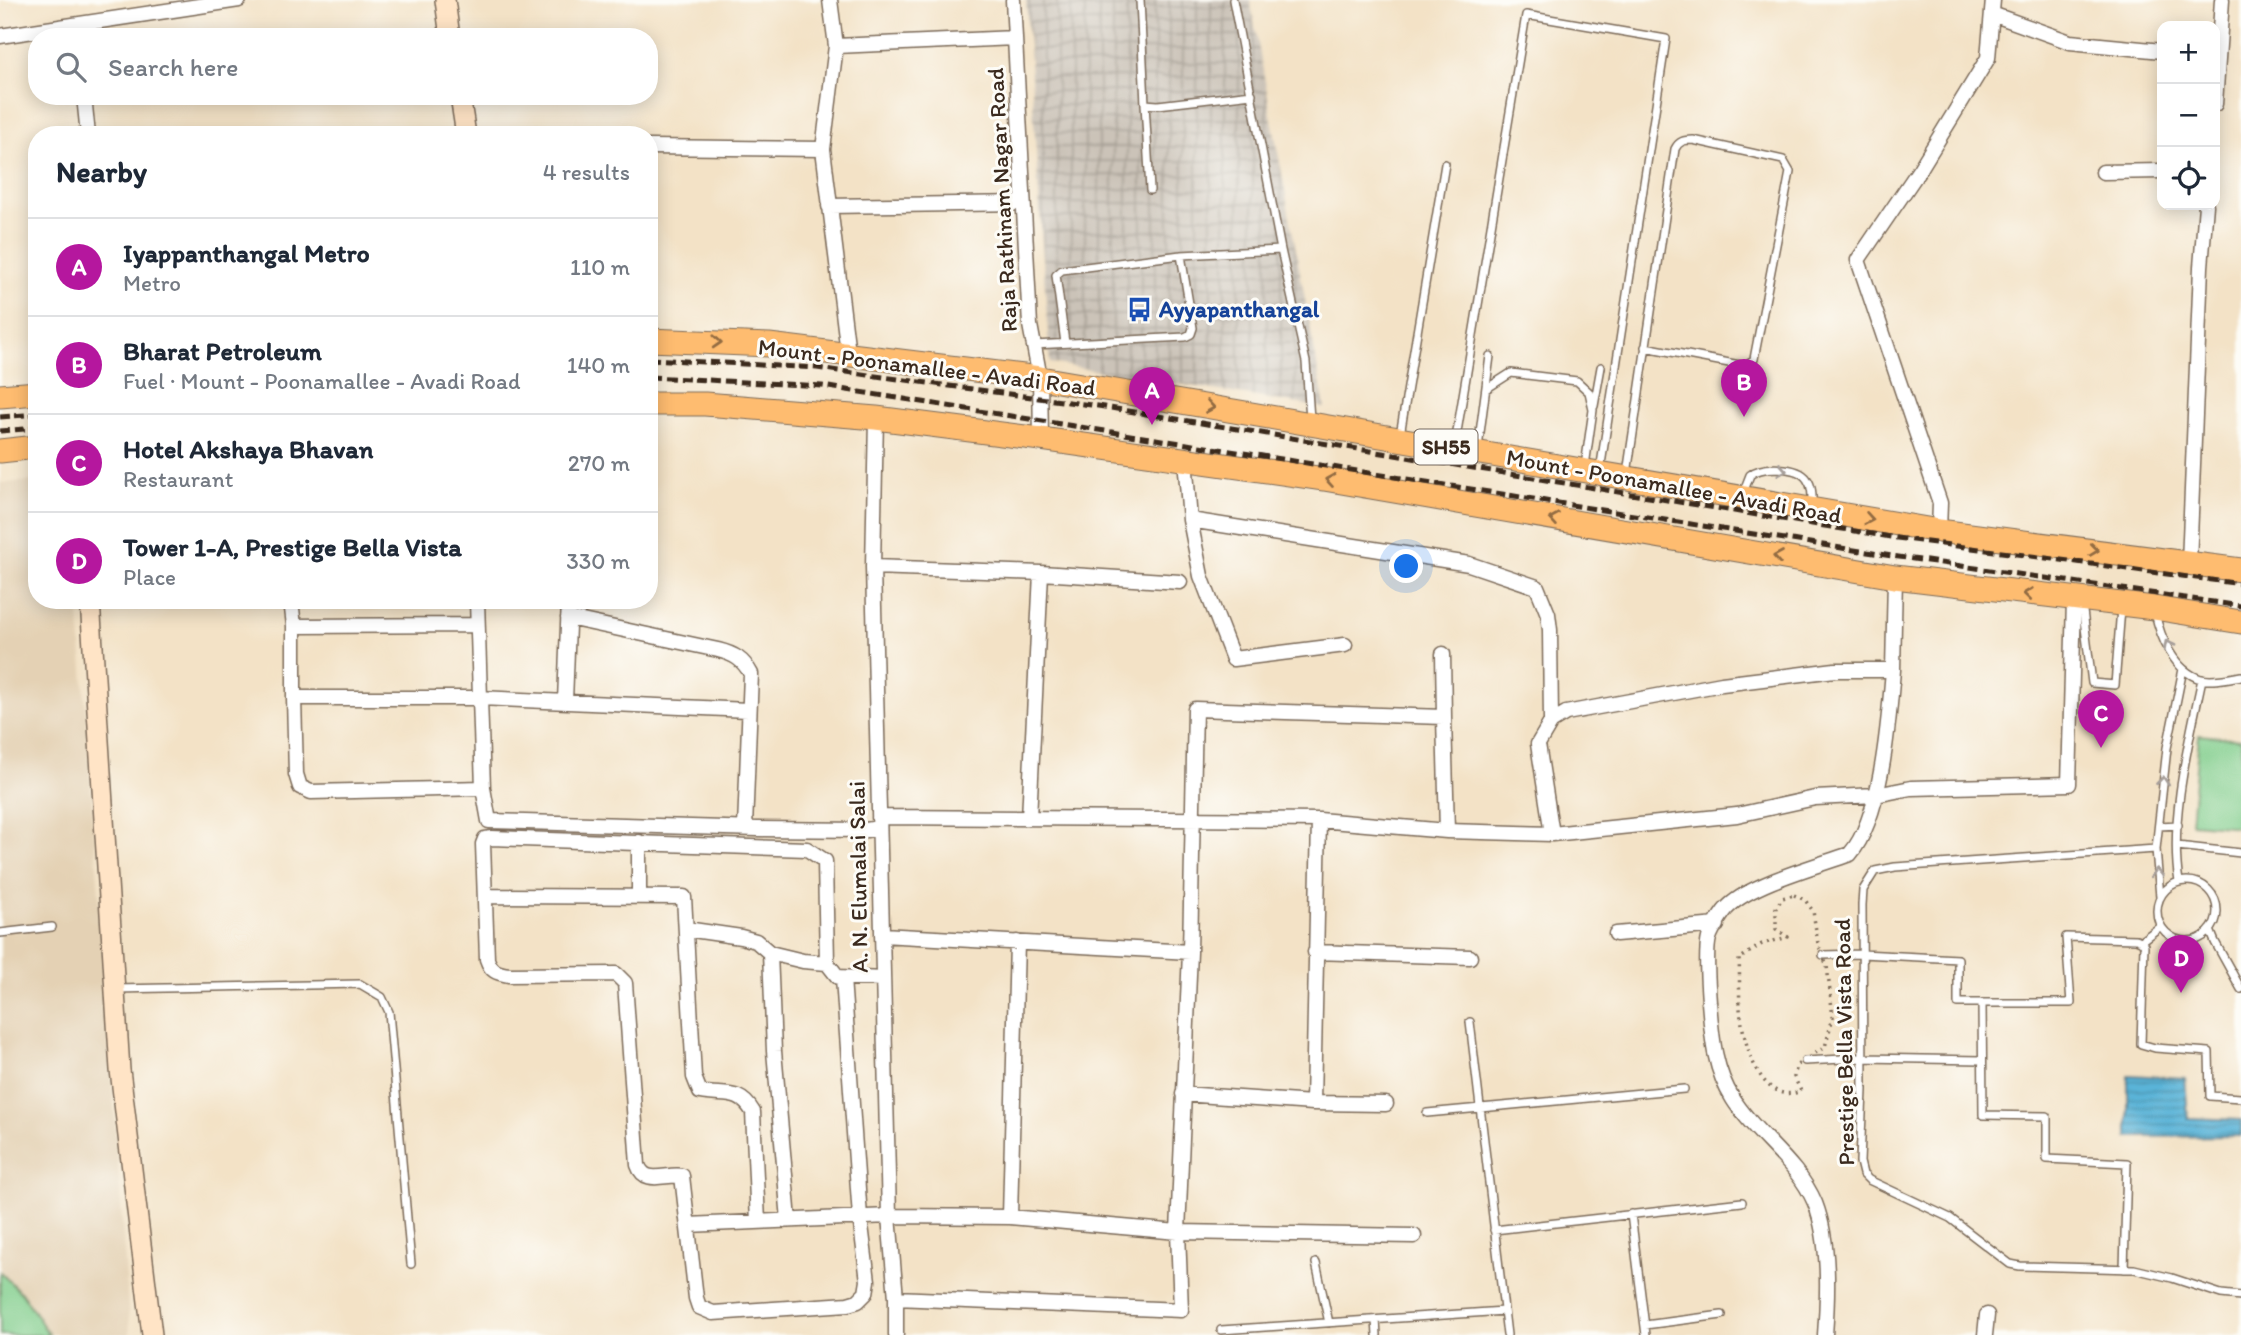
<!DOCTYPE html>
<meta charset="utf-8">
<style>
body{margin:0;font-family:Itim,sans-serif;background:#f2f2f3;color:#1f2937}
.controls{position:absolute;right:21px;top:21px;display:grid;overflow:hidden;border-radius:14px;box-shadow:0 4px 18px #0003}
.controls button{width:63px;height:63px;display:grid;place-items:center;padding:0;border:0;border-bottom:2px solid #e0e1e3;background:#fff;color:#1f2937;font:35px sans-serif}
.you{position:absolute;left:1407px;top:567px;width:24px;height:24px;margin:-18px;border:5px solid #fff;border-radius:50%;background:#1a73e8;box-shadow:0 0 0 10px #1a73e833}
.badge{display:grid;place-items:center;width:46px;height:46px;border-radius:50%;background:#b5179e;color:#fff;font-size:23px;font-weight:700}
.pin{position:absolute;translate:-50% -58px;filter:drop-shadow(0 2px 4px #0008)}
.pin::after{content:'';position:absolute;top:37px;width:24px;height:21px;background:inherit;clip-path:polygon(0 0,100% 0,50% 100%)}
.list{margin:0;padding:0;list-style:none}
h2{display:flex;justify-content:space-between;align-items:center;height:91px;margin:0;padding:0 28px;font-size:30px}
h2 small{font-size:23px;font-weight:400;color:#747a83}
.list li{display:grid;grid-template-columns:46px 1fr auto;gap:21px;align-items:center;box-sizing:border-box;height:98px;padding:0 28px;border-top:2px solid #e0e1e3}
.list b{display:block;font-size:26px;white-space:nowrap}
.list p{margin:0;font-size:23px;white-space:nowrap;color:#747a83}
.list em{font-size:23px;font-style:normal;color:#747a83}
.icon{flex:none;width:38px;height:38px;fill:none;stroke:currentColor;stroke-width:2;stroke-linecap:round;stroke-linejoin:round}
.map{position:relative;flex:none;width:2241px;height:1335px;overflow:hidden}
.search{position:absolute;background:#fff;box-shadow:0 4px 18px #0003;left:28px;top:28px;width:630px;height:77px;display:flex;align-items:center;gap:18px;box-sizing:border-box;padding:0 24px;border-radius:28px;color:#747a83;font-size:26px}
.panel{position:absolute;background:#fff;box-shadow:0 4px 18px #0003;left:28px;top:126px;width:630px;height:483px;border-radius:28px}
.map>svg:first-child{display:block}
.built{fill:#e4d1b4}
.industrial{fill:url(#industrial-grid)}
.pitch{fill:#82ce8d;stroke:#5e7c56;stroke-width:2}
.water{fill:url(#water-rules);stroke:#4a6f7b;stroke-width:2}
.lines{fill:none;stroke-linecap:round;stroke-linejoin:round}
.lane-casing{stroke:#7b6a59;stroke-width:10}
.street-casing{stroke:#7b6a59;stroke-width:17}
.secondary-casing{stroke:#7b6a59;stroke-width:22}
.primary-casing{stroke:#7b6a59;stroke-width:25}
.path{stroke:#7b6a59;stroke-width:3.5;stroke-dasharray:2 5;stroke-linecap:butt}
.lane{stroke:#fff;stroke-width:7}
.street{stroke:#fff;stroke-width:14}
.secondary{stroke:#ffe4c6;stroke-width:19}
.primary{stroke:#febc70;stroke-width:23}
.rail{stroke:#3b2a1e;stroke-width:5;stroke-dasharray:10 5;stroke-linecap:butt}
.oneway{stroke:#936c43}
.oneway2{stroke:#a79f9a}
.labels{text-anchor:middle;stroke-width:6;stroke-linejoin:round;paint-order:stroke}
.shield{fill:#fdfcf7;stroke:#75695f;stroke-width:2}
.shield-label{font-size:21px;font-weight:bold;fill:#3b2a1e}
.street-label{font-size:23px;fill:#3b2a1e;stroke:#fdfcf7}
.transit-label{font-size:23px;font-weight:bold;fill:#164399;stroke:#fdfcf7;text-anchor:start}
</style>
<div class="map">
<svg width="2241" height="1335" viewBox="0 0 2241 1335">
<defs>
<pattern id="industrial-grid" width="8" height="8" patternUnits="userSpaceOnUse" patternTransform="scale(1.75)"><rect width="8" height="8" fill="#cbc3b8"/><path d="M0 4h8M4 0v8" fill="none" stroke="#a69f95"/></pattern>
<pattern id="water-rules" width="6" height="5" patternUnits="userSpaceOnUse" patternTransform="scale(1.75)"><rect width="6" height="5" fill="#5ab4d8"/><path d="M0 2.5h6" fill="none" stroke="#4c93af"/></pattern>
</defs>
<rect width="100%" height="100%" fill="#fdfcf7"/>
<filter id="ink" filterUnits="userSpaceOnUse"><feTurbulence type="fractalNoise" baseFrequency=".0143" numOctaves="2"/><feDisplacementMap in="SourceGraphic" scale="14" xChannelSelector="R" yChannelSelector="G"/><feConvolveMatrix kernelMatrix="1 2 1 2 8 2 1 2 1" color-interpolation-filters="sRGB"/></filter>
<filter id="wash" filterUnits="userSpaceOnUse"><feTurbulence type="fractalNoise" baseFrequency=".00686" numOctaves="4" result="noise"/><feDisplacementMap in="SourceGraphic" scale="28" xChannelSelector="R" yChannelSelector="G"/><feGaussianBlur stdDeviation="1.57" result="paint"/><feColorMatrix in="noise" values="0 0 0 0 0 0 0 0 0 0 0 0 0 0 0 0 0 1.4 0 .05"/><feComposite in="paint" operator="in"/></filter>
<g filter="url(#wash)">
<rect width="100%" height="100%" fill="#f3e2c6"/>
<!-- built -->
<path class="built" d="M37,481V600H78L130,1335H0V483Z"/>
<!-- industrial -->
<path class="industrial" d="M1026,0H1250L1325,408L1050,363Z"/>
<!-- pitch -->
<path class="pitch" d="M2199,735L2241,739V827L2191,823Z
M0,1272L24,1296L49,1335H0Z"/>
<!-- water -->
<path class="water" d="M2128,1075L2185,1078L2188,1118L2241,1120V1136L2128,1137Z"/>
</g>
<g filter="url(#ink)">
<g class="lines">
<defs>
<path id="lane" d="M1140,0L1145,104L1158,105L1252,94
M1233,0L1281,250
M1145,104L1150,190
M1065,343L1056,275L1062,270L1181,255L1281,250L1306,362L1310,419
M1034,345L1185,337L1191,334L1193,328L1181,255
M1486,389L1511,373L1577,381L1589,392L1593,410L1585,466
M1594,406L1601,367
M1400,435L1445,164
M1455,444L1526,15L1666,39L1600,471
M1478,448L1490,356
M1627,474L1675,149C1679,141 1684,140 1693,140L1783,160L1790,172L1754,359L1745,366L1645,347
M1743,493L1750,475C1762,465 1798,466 1807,479C1813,487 1812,498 1812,507
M2082,603L2092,683L2115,685L2121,608
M2155,612C2160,637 2174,671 2201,679C2213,682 2229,678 2241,676
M2159,826L2178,825
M2177,846L2241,853
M2156,849L1895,867L1875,871L1863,890L1862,905L1863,1090L1860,1162L1863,1174L1869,1180L1950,1218L2010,1264L2020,1266L2134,1269L2172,1278L2221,1294L2241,1296
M2157 911a30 30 0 1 1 60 0a30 30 0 1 1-60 0Z
M2179,882C2169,819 2189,741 2202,679
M2160,897L2156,849L2167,748L2183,669
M2210,930L2215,942L2241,989
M0,933L52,927
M2141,941L2161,926
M1823,955L1862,954L1958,959V1003H2071L2066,937L2136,939L2141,941L2144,945L2141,1044L2155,1048L2209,1052L2210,1096L2241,1098
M116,989L360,984L382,997L389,1012L411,1264
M1982,1003L1983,1115L2047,1116V1159L2127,1163L2124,1269
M1470,1022L1507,1335
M1805,1061L1862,1058L1982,1060
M1427,1113L1684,1089
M1631,1214L1646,1335
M1494,1230L1742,1202
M1316,1263L1329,1323
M1376,1320L1377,1335
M1645,1325L1722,1315
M1221,1330L1504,1311"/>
<path id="street" d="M830,0L836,46L823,149L848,353
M1013,0L1030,325L1040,378L1041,439
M1992,14L2070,42L2162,51
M0,36L239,0
M836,46L1015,38
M84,96L88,135
M2215,104L2222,0
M649,147L823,149
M2103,172L2162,171
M829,206L1023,203
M876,418L873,567L889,1216L896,1298V1335
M1185,459L1190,520
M1939,531L1940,503L1858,260L1920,169L1988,58L1993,0
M2189,563L2201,267L2206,205
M873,567L1041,573L1029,818
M1041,573L1180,582
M291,600L294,626V698H480L483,788
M477,600L480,698L748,710
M568,618L718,650C734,654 743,659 751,674L745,828
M294,626L477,625
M1345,645L1233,659L1201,576L1190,520L1469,564L1537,587L1548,614L1550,630L1551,722
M1443,654L1444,717
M294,698L296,774L300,787L311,792L483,788L489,821L758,829L866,830L879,828
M565,701L569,600
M879,817L1319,820L1447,831L1552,834L1737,815L1815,798L1876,795L1911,788L2069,784L2074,600
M1552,834L1538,744L1551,722L1566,713L1722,684L1835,670H1893L1895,577
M485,896L684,897L694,1077L700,1092C724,1097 739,1088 753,1112L758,1222
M639,897V842
M686,929L741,937L756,941L770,953L803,961L827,963L838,977L883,979
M1616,934L1717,925
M882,935L1190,952
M1315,952L1470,957
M770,953L774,1051L789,1220
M827,963L825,861L807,849L492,838L485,839L483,844L487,959C491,971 496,973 509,975L616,974L625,983L638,1165C645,1186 666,1173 682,1176L696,1298L699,1307L713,1313L848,1304L858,1301L866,1293L868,1281L860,1217L843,978
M1183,1094L1313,1103L1319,820
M1313,1103L1386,1104
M1010,1217L1017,942
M688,1225L889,1216L1010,1217L1178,1232L1414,1236
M896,1298L1181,1310L1178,1232L1190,952L1195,709L1444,717L1447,831
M1825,1335C1828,1294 1830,1242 1815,1203C1797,1161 1756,1136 1733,1099C1714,1069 1712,1037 1709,1002C1708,986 1705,952 1709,938C1712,930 1722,912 1729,906C1753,883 1817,866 1850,854C1882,818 1889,718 1893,670
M1985,1335L1987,1315"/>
<path id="secondary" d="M445,0L450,37
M460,96L466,135
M90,600L120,1070L152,1335"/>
<path id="primary" d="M649,340L769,345L1040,378L1939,531L2241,570
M0,396L37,393
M649,404H705L876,418L1041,439L1324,479L1895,577L2154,608L2241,622
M0,451L37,447"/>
</defs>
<!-- lane casing -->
<use href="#lane" class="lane-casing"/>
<!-- street casing -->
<use href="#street" class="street-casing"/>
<!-- secondary casing -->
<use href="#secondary" class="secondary-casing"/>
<!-- primary casing -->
<use href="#primary" class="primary-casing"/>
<!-- path -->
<path class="path" d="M1794,895L1805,900L1813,911L1818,944L1827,966L1833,1017L1825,1047L1797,1065L1794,1077L1801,1091C1759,1108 1742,1038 1740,1008C1739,992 1740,975 1739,959L1762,944L1788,937L1776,929V908L1782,898Z"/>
<!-- lane -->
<use href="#lane" class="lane"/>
<!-- street -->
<use href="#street" class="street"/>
<!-- secondary -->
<use href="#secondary" class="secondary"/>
<!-- primary -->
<use href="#primary" class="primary"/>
<!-- rail -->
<path class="rail" d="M649,359L817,368L1098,406L1897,538L2241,584
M649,377L822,386L1892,556L2241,606
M0,417L37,414
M0,431L37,428"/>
</g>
<!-- one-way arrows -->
<defs><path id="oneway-chevron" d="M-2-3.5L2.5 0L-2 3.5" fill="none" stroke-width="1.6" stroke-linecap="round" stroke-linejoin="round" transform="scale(1.75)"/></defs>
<g class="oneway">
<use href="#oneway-chevron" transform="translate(717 342) rotate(3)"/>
<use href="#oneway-chevron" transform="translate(1210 407) rotate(10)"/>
<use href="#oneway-chevron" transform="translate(1330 480) rotate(-171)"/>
<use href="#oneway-chevron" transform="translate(1554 519) rotate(-170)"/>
<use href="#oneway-chevron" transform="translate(1869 519) rotate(10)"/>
<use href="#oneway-chevron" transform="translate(2094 550) rotate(7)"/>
<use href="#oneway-chevron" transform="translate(1778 557) rotate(-170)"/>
<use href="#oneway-chevron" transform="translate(2028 594) rotate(-173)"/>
</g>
<g class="oneway2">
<use href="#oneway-chevron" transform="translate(1782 470) rotate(9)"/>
<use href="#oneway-chevron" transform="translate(2168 645) rotate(-118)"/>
<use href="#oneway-chevron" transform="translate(2163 781) rotate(-84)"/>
<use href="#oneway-chevron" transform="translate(2157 873) rotate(-93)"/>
</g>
</g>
<!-- icons -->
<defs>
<symbol id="bus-bare" viewBox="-9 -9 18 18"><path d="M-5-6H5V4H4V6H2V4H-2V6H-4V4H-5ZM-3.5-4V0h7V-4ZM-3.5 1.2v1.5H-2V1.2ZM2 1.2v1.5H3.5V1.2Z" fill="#1a4fb4" stroke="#fdfcf7" stroke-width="2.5" paint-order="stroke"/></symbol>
</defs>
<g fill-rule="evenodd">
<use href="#bus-bare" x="1122" y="292" width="35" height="35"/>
</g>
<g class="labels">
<!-- shield labels -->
<rect class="shield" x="1414.5" y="429.5" width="63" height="35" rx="5"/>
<g class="shield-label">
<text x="1446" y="454">SH55</text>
</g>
<!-- street labels -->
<g class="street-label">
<text transform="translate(1002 200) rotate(-93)" y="8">Raja Rathinam Nagar Road</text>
<text transform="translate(927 367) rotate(7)" y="8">Mount - Poonamallee - Avadi Road</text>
<text transform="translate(1674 486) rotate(10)" y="8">Mount - Poonamallee - Avadi Road</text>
<text transform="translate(858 877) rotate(-91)" y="8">A. N. Elumalai Salai</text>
<text transform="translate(1844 1042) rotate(-91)" y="8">Prestige Bella Vista Road</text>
</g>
<!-- transit labels -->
<g class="transit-label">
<text x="1159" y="317">Ayyapanthangal</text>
</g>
</g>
</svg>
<div class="controls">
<button>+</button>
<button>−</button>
<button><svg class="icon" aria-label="locate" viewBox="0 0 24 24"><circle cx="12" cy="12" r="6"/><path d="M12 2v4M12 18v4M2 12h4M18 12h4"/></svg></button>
</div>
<div class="you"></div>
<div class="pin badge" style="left:1152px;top:425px">A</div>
<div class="pin badge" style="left:1744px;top:417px">B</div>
<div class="pin badge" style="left:2101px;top:748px">C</div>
<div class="pin badge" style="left:2181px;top:993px">D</div>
<div class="search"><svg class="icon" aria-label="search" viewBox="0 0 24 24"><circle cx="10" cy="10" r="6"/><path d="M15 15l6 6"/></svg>Search here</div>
<section class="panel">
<h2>Nearby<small>4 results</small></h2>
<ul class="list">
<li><span class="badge">A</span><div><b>Iyappanthangal Metro</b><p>Metro</p></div><em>110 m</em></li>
<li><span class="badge">B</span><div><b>Bharat Petroleum</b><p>Fuel · Mount - Poonamallee - Avadi Road</p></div><em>140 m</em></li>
<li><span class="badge">C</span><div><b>Hotel Akshaya Bhavan</b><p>Restaurant</p></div><em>270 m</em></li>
<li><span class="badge">D</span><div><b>Tower 1-A, Prestige Bella Vista</b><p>Place</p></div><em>330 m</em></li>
</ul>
</section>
</div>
